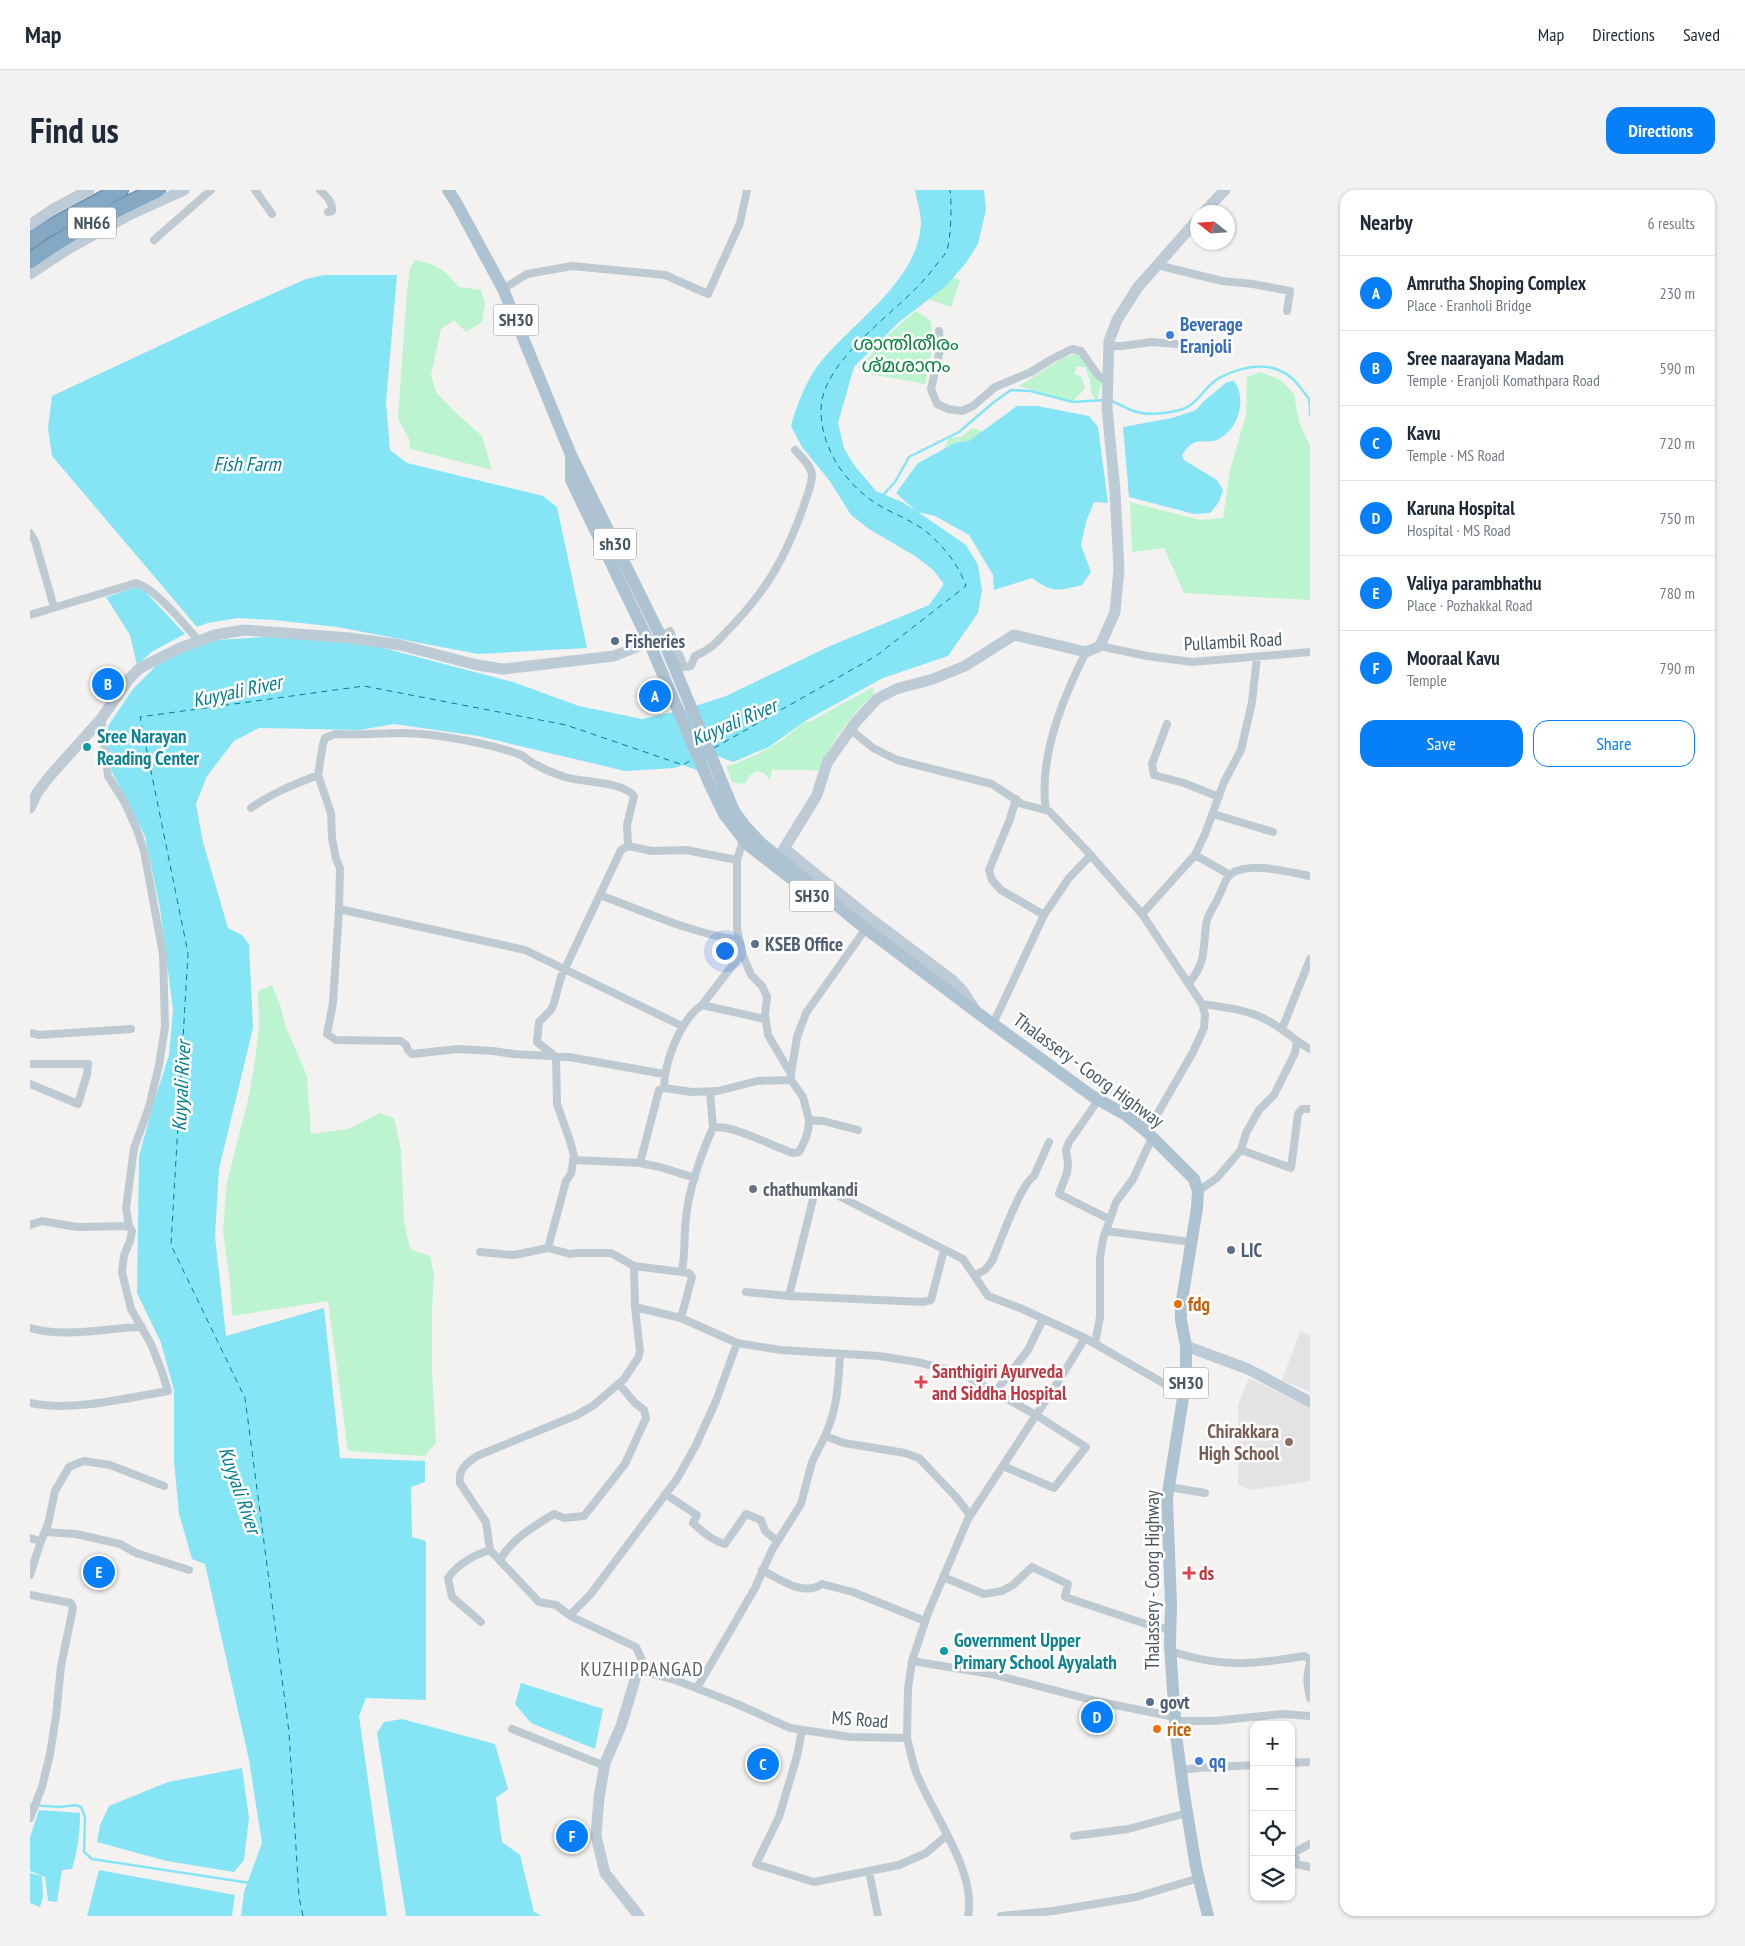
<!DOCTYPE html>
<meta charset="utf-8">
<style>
body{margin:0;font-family:"PT Sans Narrow","Noto Sans Malayalam",sans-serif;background:#f2f2f3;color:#1f2937}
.controls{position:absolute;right:15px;bottom:15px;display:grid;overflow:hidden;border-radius:10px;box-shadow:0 1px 4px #0004}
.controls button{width:45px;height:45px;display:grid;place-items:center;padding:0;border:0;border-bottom:1px solid #e0e1e3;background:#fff;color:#1f2937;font:25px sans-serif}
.compass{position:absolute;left:1160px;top:15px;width:45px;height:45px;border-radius:50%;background:#fff;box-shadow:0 1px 4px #0004;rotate:287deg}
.you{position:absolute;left:694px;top:760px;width:18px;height:18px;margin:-12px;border:4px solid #fff;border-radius:50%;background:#1a73e8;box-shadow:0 0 0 8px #1a73e833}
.badge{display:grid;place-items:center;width:32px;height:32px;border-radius:50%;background:#077ff8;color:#fff;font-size:16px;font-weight:700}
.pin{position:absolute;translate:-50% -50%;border:2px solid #fff;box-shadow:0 1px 5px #0006}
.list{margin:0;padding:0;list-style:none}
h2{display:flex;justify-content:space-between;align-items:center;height:65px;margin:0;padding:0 20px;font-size:21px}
h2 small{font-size:16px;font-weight:400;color:#747a83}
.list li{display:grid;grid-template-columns:32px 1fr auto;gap:15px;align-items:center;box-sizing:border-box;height:75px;padding:0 20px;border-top:1px solid #e0e1e3}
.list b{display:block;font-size:19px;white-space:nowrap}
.list p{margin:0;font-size:16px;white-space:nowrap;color:#747a83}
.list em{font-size:16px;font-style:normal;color:#747a83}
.actions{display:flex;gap:10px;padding:15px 20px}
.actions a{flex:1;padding:11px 0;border:1px solid #077ff8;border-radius:15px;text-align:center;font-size:18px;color:#077ff8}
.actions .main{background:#077ff8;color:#fff}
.icon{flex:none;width:28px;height:28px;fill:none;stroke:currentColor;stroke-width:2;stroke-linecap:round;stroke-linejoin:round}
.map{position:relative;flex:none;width:1280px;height:1726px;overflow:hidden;border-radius:15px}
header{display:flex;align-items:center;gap:30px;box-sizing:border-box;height:70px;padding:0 25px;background:#fff;border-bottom:1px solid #e0e1e3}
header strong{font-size:24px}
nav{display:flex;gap:28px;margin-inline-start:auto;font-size:18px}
.intro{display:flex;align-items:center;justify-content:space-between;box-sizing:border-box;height:120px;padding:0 30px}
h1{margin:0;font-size:35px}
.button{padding:12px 22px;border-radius:15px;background:#077ff8;color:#fff;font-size:18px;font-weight:700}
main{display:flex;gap:30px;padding:0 30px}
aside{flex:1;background:#fff;border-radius:15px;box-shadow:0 1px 4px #0004}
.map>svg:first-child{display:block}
.education{fill:#e5e2e3}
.green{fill:#bcf4cf}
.water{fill:#85e5f5}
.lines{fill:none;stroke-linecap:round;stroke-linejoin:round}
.stream{stroke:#85e5f5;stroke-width:2.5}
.ferry{stroke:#047c90;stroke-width:1;stroke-dasharray:6 5;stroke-linecap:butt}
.highway-casing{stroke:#6f92b0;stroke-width:18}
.street{stroke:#becad2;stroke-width:8}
.secondary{stroke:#bdcbd6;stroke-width:11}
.primary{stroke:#aec3d2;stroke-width:12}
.highway{stroke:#84a7c4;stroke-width:15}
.primary-bridge{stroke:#aec3d2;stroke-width:12}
.shop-dot{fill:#3f7fe0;stroke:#fff;stroke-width:2}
.service-dot{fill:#5c6f8a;stroke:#fff;stroke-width:2}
.culture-dot{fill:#0f9aa8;stroke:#fff;stroke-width:2}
.worship-dot{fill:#6b7280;stroke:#fff;stroke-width:2}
.food-dot{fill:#e8710a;stroke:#fff;stroke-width:2}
.health-dot{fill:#e0444e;stroke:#fff;stroke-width:2}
.education-dot{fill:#8d6e63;stroke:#fff;stroke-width:2}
.labels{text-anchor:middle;stroke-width:5;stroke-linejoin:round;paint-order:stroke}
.shield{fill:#fff;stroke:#7e8990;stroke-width:1}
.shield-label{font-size:18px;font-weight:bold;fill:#475661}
.shop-label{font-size:19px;font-weight:bold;fill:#366cbe;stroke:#fff;text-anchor:start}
.park-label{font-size:19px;fill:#0e8642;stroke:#fff}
.service-label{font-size:19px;font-weight:bold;fill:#4e5e75;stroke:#fff;text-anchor:start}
.street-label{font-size:19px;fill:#475661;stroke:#fff}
.culture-label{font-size:19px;font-weight:bold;fill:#0d838f;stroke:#fff;text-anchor:start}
.worship-label{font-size:19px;font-weight:bold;fill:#5b616d;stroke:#fff;text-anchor:start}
.food-label{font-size:19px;font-weight:bold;fill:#c56008;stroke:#fff;text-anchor:start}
.health-label{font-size:19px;font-weight:bold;fill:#be3a42;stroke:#fff;text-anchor:start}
.education-label{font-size:19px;font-weight:bold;fill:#785e54;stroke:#fff;text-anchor:end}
.water-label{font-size:20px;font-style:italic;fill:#047c90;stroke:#fff}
.neighbourhood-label{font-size:20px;letter-spacing:1px;fill:#5d6267;stroke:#fff}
</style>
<header>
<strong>Map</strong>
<nav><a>Map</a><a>Directions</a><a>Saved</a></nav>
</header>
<div class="intro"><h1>Find us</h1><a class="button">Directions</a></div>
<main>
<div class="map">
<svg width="1280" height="1726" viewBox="0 0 1280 1726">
<rect width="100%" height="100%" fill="#f4f1f1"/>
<!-- education -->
<path class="education" d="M1270,1142L1280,1145V1202L1252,1190Z
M1219,1188L1280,1218V1291L1220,1300L1208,1295V1215Z"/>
<!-- green -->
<path class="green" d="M385,70C410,76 412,78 429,97L451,100L455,114L452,132L436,142L424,130L411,139L401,185L406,202L423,220L452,246L462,280L380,259L379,249L368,228L377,101L380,78Z
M923,88L930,90L921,117L898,109Z
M886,121L900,130C906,151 899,172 895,194L835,183L828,177L834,172L859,144Z
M1056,161L1072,191L1067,212L1061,203L1060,190L1055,177H1047L1044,184L1051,186L1055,198L1043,211L989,196L1033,168Z
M1231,182L1251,190L1264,204L1269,232L1280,256V410L1154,403L1134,358L1102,362L1100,312L1170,330L1193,328L1200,280L1216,225L1217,187Z
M942,238L964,245L931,263L914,258L919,248L931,247Z
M843,497L844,504C820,526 802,551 788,581C772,579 758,581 742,580L740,590L734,583L727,581L719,586L716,593L710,594L702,592L696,576L707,573L730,563L751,551L775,531L779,532Z
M242,795L250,814L255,835L277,886L281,944L318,939L350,923L364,928L371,960L374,1031L380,1059L400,1066L404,1085L402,1120V1181L406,1253L395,1266L318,1261L298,1111L202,1126L200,1090L193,1042L197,992L219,906L225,870L229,835L228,801Z"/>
<!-- water -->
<path class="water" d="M885,0H954L956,20L948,54L936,73L916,96L868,133L824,177L808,233L814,258L824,275L846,301L872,312L886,321L866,303L888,273L925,253L939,251L987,216H1007L1059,226L1068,237L1078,313L1064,312L1056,332L1051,355L1061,382L1052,395C1028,401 1022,403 1002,388L964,400L963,385L939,345L905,326L888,322L936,355L948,375L952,400L948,423L918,466L853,488L775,531L739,557L703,572L687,566L667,580L653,575L644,578L595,581L448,546L364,534L330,540L229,538L204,551L177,586L166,614L173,652L198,738L212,745L219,754L223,838L189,979L185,1046L196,1146L294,1118L310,1268L395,1271V1292L381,1297L382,1347L396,1351V1510L336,1508L329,1526L357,1726H211L214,1702L232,1653L219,1570L175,1374L162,1369L149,1324L144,1271V1200L131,1153L107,1103L109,966L123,915L139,865L143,820L130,718L115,646L82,582L77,558L78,536L103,499L132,470L187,450L252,446L334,453L483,492L549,516L612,529L653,520L696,506L800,456L899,415L914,394L903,380L885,366L839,339L821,325L799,290L772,257L761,236C766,217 777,189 789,174C823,131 887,93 891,34C891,23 887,10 885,0Z
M294,85H367L356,212L360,260L377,273L513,306L527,317L557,458L448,464L307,437L244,430L208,428L178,433L167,437L22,266L18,238L22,206L206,120L276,89Z
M1204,191C1217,208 1209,239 1189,249C1174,256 1166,243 1152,265L1154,270L1187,290L1193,300L1189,312L1180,323L1164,324L1099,307L1093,237L1142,228L1166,220L1174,211L1197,192Z
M111,397L155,444L123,461L107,475L100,445L76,407C88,404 98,398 111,397Z
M491,1493L573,1519L565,1559L501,1533L485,1514Z
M372,1529L465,1554L478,1599L466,1608L472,1652L490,1665L504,1722L512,1726H376L347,1543L354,1532Z
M212,1578L219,1628L214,1670L204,1682L137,1671L67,1652L70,1635L79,1616L138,1592Z
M9,1620L50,1623C50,1643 48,1659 42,1679L32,1680L27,1712L18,1711L15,1687L0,1681V1647Z
M69,1680L205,1705L202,1726H57Z
M0,1683L12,1686L13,1707L10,1717L0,1713Z"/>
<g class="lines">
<!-- stream -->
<path class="stream" d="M1080,210C1087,213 1093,217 1101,220C1115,226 1135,224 1150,220C1169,215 1174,195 1191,187C1219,173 1250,170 1270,197C1272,201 1277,205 1279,209C1280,214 1280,220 1280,225
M853,305L865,292L879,267L929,242L964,212L981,200L1001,201L1043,212L1074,210
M0,1615L30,1617L46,1615L51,1617L55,1627L54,1662L62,1669L220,1693"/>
<!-- ferry -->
<path class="ferry" d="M684,558L846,466L936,396C929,376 916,359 899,344C886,332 863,324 847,314C816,295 791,258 791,221C790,168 874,119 903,79C907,73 914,67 917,60C921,47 922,14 920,0
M273,1726L269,1707L259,1542L215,1208L141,1055L158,763L110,527L334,496L536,535L653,575L663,569"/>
<defs>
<path id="highway" d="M0,51L12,42L90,0
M0,71C39,42 83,21 127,0"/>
</defs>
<!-- highway casing -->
<use href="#highway" class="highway-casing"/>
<!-- street -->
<path class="street" d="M225,0L242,24
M290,0C296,6 303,12 302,21L298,22
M124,50L181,0
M1127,75L1192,91L1223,94L1260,101L1257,121
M473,99L497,84L542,76L635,85L678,104L710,33L717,0
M909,141L910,160L901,199L907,214L918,219L932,221L943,216L965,197L1001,182L1022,169L1042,159L1051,161L1067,184L1077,192
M1078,156H1092L1122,152L1146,154
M0,343L5,351L24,417
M0,425L106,393C125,398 154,434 168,450
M628,448L640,441L654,477L661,476L665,466C684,458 689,449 703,435C738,398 756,366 773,318C776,307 782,296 782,285C781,275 771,267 765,260
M1070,456L1117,466L1162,472L1280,462
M1137,534L1122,574L1124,585L1154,593L1189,607
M820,539L843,558L867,570L962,594L992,614L1019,621L1057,661L1112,724L1172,814C1216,820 1232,822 1267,851L1265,863L1244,905L1229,920L1216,943L1211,960
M986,609L980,629L959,680L962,690L971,700L1014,725
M221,618C242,603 265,594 288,585
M1016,620C1008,568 1033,508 1056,462
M1183,624L1243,642
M713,651L707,670V738L712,763L721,785L732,796L737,807L735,825L738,845L761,884V890L773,907L779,930L793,931L828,940
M598,656L597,635L604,606C592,591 554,593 535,587C526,584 515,580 507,575C501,573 496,568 491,565C458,553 408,544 374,543C351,543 328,545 305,544L295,548L293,554L288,585L301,623L302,648L306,669L310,678L309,719L303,813L297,844L306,850L371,851L376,855L378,860L382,864L428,859L463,861L484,864L539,867L634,884
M1165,665L1200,685
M570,705C615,722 661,743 709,750
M309,719L495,760L652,836
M1112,724L1165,665L1175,644L1194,592L1211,560L1222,512L1227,467
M1159,793C1176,773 1173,759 1176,735C1177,725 1184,717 1188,708C1192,701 1195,688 1201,684C1220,671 1258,682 1280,686
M672,815L735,829
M963,834L1014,725L1039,688L1061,665
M1252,839L1280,769
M0,843L9,845L101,839
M1267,851L1280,859
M0,874H58L57,884L48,914L0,894
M761,884L767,847L776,823L832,744
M634,898C634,873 650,830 672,815L712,763
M680,902L683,938
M1069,909L1039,952L1036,960L1038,973L1037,983L1029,1004L1079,1029
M1117,942L1163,862L1174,838L1175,825L1172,814
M543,970L610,973L629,900L634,898L662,902L688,901L727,891L761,890
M610,973L630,977L665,988
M1168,1001L1187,988L1211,960L1261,978L1268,924L1272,919H1280
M0,1035L12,1031L47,1037L99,1036
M1076,1041L1161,1052
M450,1062L484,1065L518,1058
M652,1082L604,1076L581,1063H547L540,1064L518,1058L536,991L541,984L544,966L540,951L527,914L526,867L507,852L509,832L521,820L524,813L531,787L591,660L598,656L622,661L656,660L707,670
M945,1085L955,1080L962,1071C970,1053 990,995 1004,986L1019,952
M716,1102L759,1106L784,1005L795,999L933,1069L958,1106L990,1118L1055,1148
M759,1106L893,1112L901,1110L914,1060
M605,1117L651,1128L707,1153L751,1160L849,1166L887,1172L931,1183L1006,1225L1056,1257L1024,1298L973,1276
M651,1128L662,1087L659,1083L652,1082C655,1064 654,1046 656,1028C658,1002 672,961 683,938C700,933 744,957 763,963L769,962C775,951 779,943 779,930
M0,1138C37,1148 74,1138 112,1137
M1065,1153L1070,1127V1068L1073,1049L1086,1012L1103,989L1122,948
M966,1201L998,1160L1013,1129
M0,1213C40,1222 97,1208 138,1201L132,1182L121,1154L101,1119L97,1103L92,1082L94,1065L100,1051L102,1041L99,1036L96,1018L104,958L119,917L129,875L135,837L133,764L114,661L107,640L95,613L78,586L71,529
M795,1246C808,1216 808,1196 810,1164
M1139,1297L1175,1303
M635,1304L667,1325L663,1333C672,1342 683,1351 695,1354L716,1324L731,1330L735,1341L747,1351
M15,1342L46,1344L90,1354L106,1363L159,1380
M0,1348L11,1351L0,1385
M11,1351L18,1334L25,1301L39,1277L46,1274L54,1271L80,1275L134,1296
M460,1360L456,1332L430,1293C428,1279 437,1273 447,1266L547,1225L564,1215L594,1189L608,1168L610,1161L605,1117L604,1076
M470,1370C482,1349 504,1336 524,1324L534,1328L554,1326L595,1274L616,1228L614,1220L605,1213L589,1194
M732,1380C750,1389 773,1407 792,1394L823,1402L895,1431
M913,1387L954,1404L972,1401L983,1395L1002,1377L1038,1394L1035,1407L1116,1434L1140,1440
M0,1405L41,1413L43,1418L31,1476L26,1526L20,1564L12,1597L0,1628
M540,1425L560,1405L647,1289L666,1255L686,1211L707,1153
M451,1432L422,1407L418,1388C428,1374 444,1365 460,1360L509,1412L526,1415L542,1427L606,1457L612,1470L608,1480L648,1491L707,1514L760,1538L820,1547L877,1548L878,1499L882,1471L961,1484L1070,1512L1145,1527
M1140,1461C1192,1478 1221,1475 1274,1466L1280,1469
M882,1471L898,1423L938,1329L1033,1184L1055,1148L1154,1205
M1280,1473C1276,1486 1277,1495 1280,1508
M667,1498L725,1398L742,1360L771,1314L782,1272L795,1246L814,1253L875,1263L889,1268L926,1307L940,1325
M1145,1531H1184L1252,1524L1280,1526
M482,1539L575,1576
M772,1540L767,1566L749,1627L726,1674L784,1692L869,1675L896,1663L917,1645
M877,1548C880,1559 882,1571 886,1582C902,1624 947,1681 938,1726
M1261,1573L1280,1572
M1151,1580L1168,1578L1224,1575
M1044,1646L1098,1639L1157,1623
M1280,1654L1265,1662L1266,1674L1280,1677
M839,1681L848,1726
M971,1726L1023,1721L1106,1707L1169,1688"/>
<!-- secondary -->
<path class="secondary" d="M1174,22L1195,0
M0,35L25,18L59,0
M0,84L38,59L101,24L154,0
M0,618L7,603L19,587L71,529L98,490L110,478L150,458L185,445L214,440L320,448L370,455L447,475L473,479L584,466L619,452
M755,659L837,726L922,790L932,800L944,818
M744,675L787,605L797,573L825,533L847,509L866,499L903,489L935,476L984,445L1056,462L1070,456L1085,422L1089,380L1085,301L1077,218L1079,151L1087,130L1108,97L1168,29
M1156,1156L1218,1179L1280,1212
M608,1480L591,1536L575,1573L569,1608L566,1646L575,1683L609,1726"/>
<!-- primary -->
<path class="primary" d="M418,0L427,14L473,99L541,265L629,443
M541,265V290L619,452L680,595L694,624L718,655L790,711
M636,457L704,621L714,635L732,654
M757,674L827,732L945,821L1062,906L1096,925L1117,942L1164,989L1168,1001L1167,1018L1151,1116V1130L1156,1156V1189L1137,1309L1141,1414L1140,1455L1146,1545L1154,1604L1166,1677L1178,1726"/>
<!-- highway -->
<use href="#highway" class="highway"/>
<!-- primary-bridge -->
<path class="primary-bridge" d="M629,443L636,457
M732,654L757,674"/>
</g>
<!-- markers -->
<g class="shop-dot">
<circle cx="1140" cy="145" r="5"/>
<circle cx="1169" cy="1571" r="5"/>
</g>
<g class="service-dot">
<circle cx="585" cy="451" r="5"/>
<circle cx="725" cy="754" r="5"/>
<circle cx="1201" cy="1060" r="5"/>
<circle cx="1120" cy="1512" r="5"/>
</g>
<g class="culture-dot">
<circle cx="57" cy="557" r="5"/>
<circle cx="914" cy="1461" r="5"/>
</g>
<circle class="worship-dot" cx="723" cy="999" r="5"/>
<g class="food-dot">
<circle cx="1148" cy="1114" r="5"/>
<circle cx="1127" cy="1539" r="5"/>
</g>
<g class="health-dot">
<path d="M888.5 1184.5h5v5h5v5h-5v5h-5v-5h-5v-5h5z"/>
<path d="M1156.5 1375.5h5v5h5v5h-5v5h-5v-5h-5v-5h5z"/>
</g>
<circle class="education-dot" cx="1259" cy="1252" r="5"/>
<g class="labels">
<!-- shield labels -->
<g class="shield">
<rect x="38" y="17.5" width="48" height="31" rx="4"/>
<rect x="463.5" y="114.5" width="45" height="31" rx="4"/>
<rect x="564" y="338.5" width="42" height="31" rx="4"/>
<rect x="759.5" y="690.5" width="45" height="31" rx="4"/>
<rect x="1133.5" y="1177.5" width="45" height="31" rx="4"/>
</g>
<g class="shield-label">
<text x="62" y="39">NH66</text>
<text x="486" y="136">SH30</text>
<text x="585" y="360">sh30</text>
<text x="782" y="712">SH30</text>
<text x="1156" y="1199">SH30</text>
</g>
<!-- shop labels -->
<g class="shop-label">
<text x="1150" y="141">Beverage<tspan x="1150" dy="22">Eranjoli</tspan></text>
<text x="1179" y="1578">qq</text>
</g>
<!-- park labels -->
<g class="park-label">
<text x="876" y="160">ശാന്തിതീരം<tspan x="876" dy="22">ശ്മശാനം</tspan></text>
</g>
<!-- service labels -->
<g class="service-label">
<text x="595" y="458">Fisheries</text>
<text x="735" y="761">KSEB Office</text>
<text x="1211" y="1067">LIC</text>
<text x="1130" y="1519">govt</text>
</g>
<!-- street labels -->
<g class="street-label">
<text transform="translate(1203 451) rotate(-3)" y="7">Pullambil Road</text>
<text transform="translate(1059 880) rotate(36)" y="7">Thalassery - Coorg Highway</text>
<text transform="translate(1122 1390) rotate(-90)" y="7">Thalassery - Coorg Highway</text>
<text transform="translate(830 1529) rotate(4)" y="7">MS Road</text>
</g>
<!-- culture labels -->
<g class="culture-label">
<text x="67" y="553">Sree Narayan<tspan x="67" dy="22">Reading Center</tspan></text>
<text x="924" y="1457">Government Upper<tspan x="924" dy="22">Primary School Ayyalath</tspan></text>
</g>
<!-- worship labels -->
<g class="worship-label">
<text x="733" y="1006">chathumkandi</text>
</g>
<!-- food labels -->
<g class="food-label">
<text x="1158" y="1121">fdg</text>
<text x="1137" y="1546">rice</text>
</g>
<!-- health labels -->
<g class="health-label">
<text x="902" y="1188">Santhigiri Ayurveda<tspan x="902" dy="22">and Siddha Hospital</tspan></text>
<text x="1169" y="1390">ds</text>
</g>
<!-- education labels -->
<g class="education-label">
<text x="1249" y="1248">Chirakkara<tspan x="1249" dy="22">High School</tspan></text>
</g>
<!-- water labels -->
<g class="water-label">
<text x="217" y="281">Fish Farm</text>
<text transform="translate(207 501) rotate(-12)" y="7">Kuyyali River</text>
<text transform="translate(704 532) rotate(-23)" y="7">Kuyyali River</text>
<text transform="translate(151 896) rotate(-87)" y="7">Kuyyali River</text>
<text transform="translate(210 1300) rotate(71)" y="7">Kuyyali River</text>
</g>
<!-- neighbourhood labels -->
<g class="neighbourhood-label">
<text x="612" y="1486">KUZHIPPANGAD</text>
</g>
</g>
</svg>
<div class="controls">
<button>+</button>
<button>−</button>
<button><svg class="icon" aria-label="locate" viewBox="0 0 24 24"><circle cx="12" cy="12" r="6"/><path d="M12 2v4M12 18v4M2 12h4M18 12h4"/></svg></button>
<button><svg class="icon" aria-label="layers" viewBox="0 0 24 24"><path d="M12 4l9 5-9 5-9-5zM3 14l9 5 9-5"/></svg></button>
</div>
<svg class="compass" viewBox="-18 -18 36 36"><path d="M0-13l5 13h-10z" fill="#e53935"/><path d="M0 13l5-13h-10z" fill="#747a83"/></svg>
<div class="you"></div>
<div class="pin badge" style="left:625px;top:506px">A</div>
<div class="pin badge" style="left:78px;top:494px">B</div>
<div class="pin badge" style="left:733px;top:1574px">C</div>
<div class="pin badge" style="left:1067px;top:1527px">D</div>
<div class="pin badge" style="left:69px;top:1382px">E</div>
<div class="pin badge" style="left:542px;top:1646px">F</div>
</div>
<aside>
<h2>Nearby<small>6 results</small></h2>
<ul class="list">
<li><span class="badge">A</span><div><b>Amrutha Shoping Complex</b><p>Place · Eranholi Bridge</p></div><em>230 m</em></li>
<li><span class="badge">B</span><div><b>Sree naarayana Madam</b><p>Temple · Eranjoli Komathpara Road</p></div><em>590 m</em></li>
<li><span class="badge">C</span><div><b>Kavu</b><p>Temple · MS Road</p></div><em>720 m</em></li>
<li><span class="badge">D</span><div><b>Karuna Hospital</b><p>Hospital · MS Road</p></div><em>750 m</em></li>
<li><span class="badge">E</span><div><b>Valiya parambhathu</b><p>Place · Pozhakkal Road</p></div><em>780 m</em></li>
<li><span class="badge">F</span><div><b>Mooraal Kavu</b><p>Temple</p></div><em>790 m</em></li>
</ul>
<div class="actions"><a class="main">Save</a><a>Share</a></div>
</aside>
</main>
